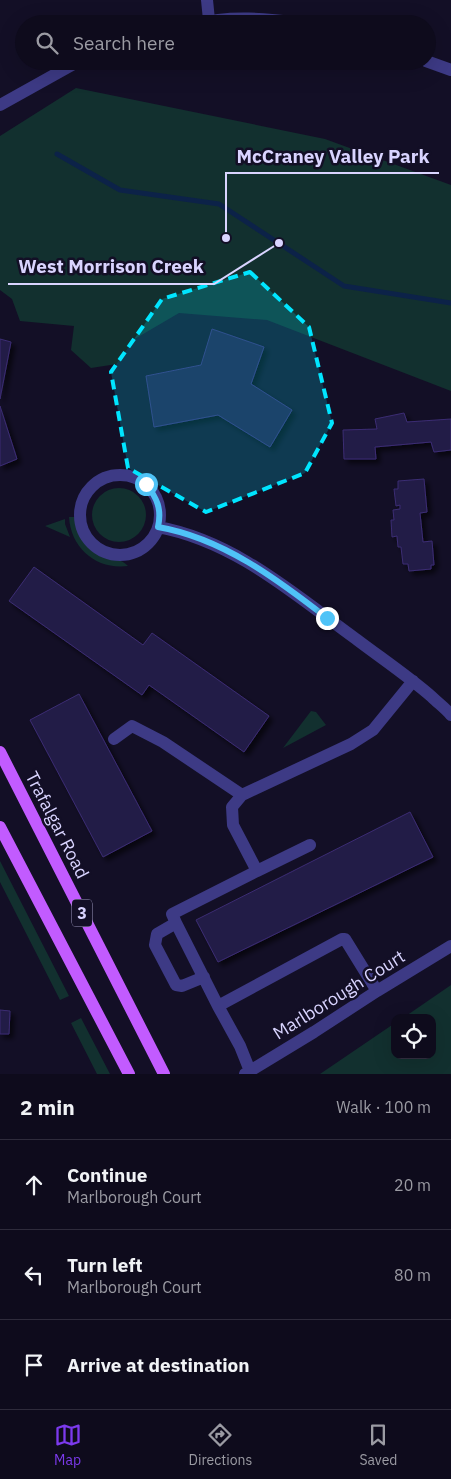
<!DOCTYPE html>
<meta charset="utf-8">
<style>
body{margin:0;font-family:"IBM Plex Sans",sans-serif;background:#171425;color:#f1f3f6}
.controls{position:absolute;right:15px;bottom:15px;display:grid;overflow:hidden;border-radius:10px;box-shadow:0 5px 20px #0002}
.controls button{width:45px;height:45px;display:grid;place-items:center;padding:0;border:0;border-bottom:1px solid #2e2b3b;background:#0e0b1c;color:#f1f3f6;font:25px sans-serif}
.stop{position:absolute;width:15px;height:15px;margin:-11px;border:4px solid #4fc3f7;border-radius:50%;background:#fff}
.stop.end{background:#4fc3f7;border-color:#fff;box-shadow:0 1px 5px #0008}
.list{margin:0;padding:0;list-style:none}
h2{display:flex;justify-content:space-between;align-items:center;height:65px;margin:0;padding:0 20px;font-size:21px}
h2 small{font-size:16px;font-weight:400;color:#9b9ba3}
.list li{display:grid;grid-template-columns:32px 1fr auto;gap:15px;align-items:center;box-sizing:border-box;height:90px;padding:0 20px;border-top:1px solid #2e2b3b}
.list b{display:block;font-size:19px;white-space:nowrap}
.list p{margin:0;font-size:16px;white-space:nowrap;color:#9b9ba3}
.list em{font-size:16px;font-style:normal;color:#9b9ba3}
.icon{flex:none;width:28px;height:28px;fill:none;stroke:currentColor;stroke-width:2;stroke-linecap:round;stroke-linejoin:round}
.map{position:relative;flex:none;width:451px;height:1074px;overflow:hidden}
.search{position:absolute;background:#0e0b1c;box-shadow:0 5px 20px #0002;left:15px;right:15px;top:15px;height:55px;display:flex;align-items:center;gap:12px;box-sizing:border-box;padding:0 18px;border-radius:28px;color:#9b9ba3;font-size:19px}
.sheet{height:335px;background:#0e0b1c}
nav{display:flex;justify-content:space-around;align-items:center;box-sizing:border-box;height:70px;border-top:1px solid #2e2b3b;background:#0e0b1c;font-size:14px;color:#9b9ba3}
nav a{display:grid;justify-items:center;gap:2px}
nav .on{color:#7c3aed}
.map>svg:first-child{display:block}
.green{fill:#12302f}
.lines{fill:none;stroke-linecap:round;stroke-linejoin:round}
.stream{stroke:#0c2248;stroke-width:5}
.building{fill:#241b47;stroke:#3b2d73;filter:url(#shadow)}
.minor{stroke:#3d3a85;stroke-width:12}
.major{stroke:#c25bff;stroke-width:12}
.route{stroke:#4fc3f7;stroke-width:6}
.marked{fill:#00e5ff;fill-opacity:0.2;stroke:#00e5ff;stroke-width:4;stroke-dasharray:10 6;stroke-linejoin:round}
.labels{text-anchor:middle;stroke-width:5;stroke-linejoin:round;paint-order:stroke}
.shield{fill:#130f26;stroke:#9e99be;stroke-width:1}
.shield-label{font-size:16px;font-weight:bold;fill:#d9d4ff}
.street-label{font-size:18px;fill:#d9d4ff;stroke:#130f26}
.leader{fill:none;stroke:#d9d4ff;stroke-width:2}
.callout-dot{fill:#d9d4ff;stroke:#130f26;stroke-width:2}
.callout-label{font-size:19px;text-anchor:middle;font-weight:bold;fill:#d9d4ff;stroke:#130f26;stroke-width:5;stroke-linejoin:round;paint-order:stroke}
</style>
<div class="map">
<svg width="451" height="1074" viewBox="0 0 451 1074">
<defs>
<filter id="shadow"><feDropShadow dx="4" dy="4" stdDeviation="2.5" flood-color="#0009"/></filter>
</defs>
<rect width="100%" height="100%" fill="#130f26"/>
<!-- green -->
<path class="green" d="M76,88L325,139L451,185V391L267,320L179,313L133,340L117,364L91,368L71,350L74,326L20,321L12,299L0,290V136Z
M92 515a27 27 0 1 1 54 0a27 27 0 1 1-54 0Z
M69,517H76C78,536 88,551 106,557C116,561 120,558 128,566C97,570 71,549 69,517Z
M65,519V524L70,537L45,526Z
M311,711L316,712L326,725L283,748Z
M0,861L69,996L60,1000L0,882Z
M451,985V1074H320L395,1023V1055H432V1018H403Z
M81,1018L110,1074H97L71,1023Z"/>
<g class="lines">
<!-- stream -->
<path class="stream" d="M57,154L120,190L219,204L344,286L451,303"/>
</g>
<!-- building -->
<path class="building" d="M212,329L264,347L251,384L292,410L270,447L218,415L154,427L146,376L201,365Z
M0,339L11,342L0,399Z
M0,406L17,459L0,466Z
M404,413L407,422L451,419V450L434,452L431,442L375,447L376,459H344L343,430L377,429L375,419Z
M424,479L427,512L420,513L423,542L432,541L434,565H431V569L409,571L408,564H403L401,547H398L397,536L392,537L391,520H394L393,510L400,509V505L396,506L394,489H398V481Z
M34,567L143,645L152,633L269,716L244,752L149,685L142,695L9,601Z
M79,694L152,831L103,857L30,720Z
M410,812L433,857L218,962L196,920Z
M0,1010L10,1011L9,1034H0Z"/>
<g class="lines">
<!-- minor -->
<path class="minor" d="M207,0L209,20
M197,24C233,14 275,20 312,24
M426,61L451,70
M0,105L79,61
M80 515a40 40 0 1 1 80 0a40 40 0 1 1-80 0Z
M158,527C235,541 295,595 356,639C381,658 408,676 432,697C438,703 445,708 451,715
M114,739L132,726L163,742L242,795
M257,871L310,845
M176,923L172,914L257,871L233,825L232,807L242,795L351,744L373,730L413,681
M204,977L182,986L176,985L155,945L157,934L176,923L218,1006
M250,1071L240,1046L218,1006L342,939H345L377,991
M245,1074L314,1032L377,991L451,946"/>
<!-- major -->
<path class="major" d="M0,752L164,1074
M0,827L129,1074"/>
</g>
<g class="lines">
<!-- route -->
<path class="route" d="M146,484C157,498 162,509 158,527C222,538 277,579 327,618"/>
</g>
<!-- marked area -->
<path class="marked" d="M250,272L309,327L332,423L305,473L206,512L128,468L111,372L162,299Z"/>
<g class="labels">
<!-- shield labels -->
<rect class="shield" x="72" y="899.5" width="20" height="27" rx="4"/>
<g class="shield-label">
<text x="82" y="919">3</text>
</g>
<!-- street labels -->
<g class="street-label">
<text transform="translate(57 825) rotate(63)" y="6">Trafalgar Road</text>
<text transform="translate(339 995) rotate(-32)" y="6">Marlborough Court</text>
</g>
</g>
<!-- callouts -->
<path class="leader" d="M226 238L226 173H439M279 243L214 284H8"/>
<g class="callout-dot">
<circle cx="226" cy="238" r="5"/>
<circle cx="279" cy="243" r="5"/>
</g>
<g class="callout-label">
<text x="333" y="163">McCraney Valley Park</text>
<text x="111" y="273">West Morrison Creek</text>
</g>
</svg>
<div class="controls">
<button><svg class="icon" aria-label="locate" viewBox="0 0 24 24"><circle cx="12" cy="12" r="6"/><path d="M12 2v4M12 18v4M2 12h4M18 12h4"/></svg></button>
</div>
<div class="stop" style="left:146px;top:484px"></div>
<div class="stop end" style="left:327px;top:618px"></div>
<div class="search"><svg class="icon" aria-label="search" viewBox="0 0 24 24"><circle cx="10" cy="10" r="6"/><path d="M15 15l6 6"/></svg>Search here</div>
</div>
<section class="sheet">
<h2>2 min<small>Walk · 100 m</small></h2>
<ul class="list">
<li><svg class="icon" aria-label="ahead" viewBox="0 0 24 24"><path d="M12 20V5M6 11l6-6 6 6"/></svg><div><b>Continue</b><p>Marlborough Court</p></div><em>20 m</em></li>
<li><svg class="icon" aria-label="left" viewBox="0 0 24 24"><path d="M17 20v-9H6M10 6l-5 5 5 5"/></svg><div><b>Turn left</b><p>Marlborough Court</p></div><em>80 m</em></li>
<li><svg class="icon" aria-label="arrive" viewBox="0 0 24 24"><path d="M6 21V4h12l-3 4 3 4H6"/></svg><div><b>Arrive at destination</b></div></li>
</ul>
</section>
<nav>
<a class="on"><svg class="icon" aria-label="map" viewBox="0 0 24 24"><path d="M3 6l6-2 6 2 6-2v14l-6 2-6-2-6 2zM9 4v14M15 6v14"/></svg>Map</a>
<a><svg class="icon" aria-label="directions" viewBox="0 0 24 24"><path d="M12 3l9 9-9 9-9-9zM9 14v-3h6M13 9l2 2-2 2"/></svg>Directions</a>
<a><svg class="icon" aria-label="saved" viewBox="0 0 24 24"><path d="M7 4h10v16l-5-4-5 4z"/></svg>Saved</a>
</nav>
